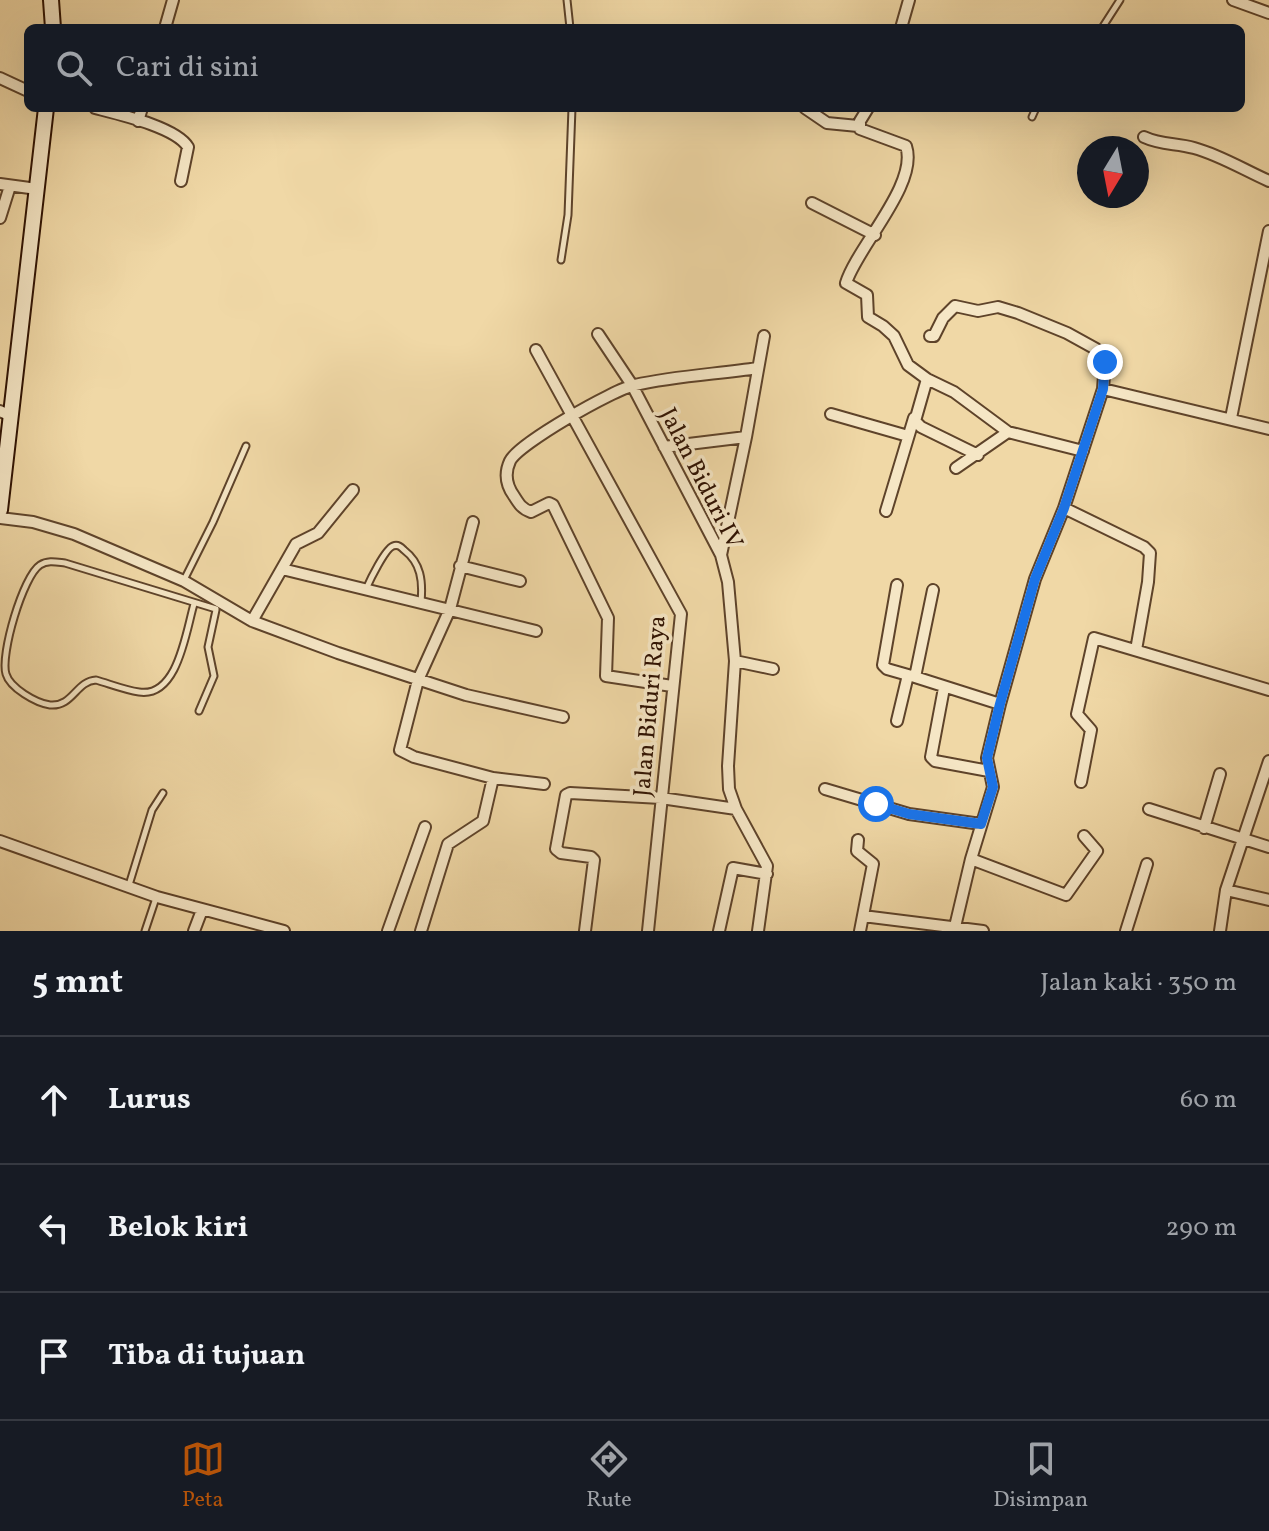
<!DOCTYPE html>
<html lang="id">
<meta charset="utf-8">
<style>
body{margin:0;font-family:Vollkorn,serif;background:#20242c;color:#f1f3f6}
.compass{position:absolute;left:1077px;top:136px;width:72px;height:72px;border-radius:50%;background:#171b24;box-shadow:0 8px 32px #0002;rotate:190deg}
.stop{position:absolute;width:24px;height:24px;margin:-18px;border:6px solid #1a73e8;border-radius:50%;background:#fff}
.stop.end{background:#1a73e8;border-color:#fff;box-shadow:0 2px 8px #0008}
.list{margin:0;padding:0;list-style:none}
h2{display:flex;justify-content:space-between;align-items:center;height:104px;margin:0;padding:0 32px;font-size:34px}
h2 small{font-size:26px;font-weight:400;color:#9ea1a6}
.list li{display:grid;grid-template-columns:52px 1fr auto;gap:24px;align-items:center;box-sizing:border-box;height:128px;padding:0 32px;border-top:2px solid #363941}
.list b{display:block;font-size:30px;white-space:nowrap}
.list em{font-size:26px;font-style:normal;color:#9ea1a6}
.icon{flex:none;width:44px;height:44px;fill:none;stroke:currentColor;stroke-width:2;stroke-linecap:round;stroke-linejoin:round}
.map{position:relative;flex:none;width:1269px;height:931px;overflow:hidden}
.search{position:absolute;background:#171b24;box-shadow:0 8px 32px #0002;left:24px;right:24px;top:24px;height:88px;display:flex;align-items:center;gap:20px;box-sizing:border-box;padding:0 28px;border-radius:12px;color:#9ea1a6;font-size:30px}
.sheet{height:488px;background:#171b24}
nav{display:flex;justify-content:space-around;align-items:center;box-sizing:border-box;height:112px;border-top:2px solid #363941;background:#171b24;font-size:22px;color:#9ea1a6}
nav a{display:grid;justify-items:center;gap:4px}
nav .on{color:#b45309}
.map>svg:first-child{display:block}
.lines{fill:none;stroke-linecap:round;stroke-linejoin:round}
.lane-casing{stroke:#5e432a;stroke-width:9}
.street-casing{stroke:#5e432a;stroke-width:14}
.secondary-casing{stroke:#2e1101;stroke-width:18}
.lane{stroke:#f5e6c5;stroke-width:5}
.street{stroke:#f5e6c5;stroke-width:10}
.secondary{stroke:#f5e6c5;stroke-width:14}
.route{stroke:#1a73e8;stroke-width:10}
.labels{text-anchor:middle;stroke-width:7;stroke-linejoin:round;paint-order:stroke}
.street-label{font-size:24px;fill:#2e1101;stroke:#f5e6c5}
</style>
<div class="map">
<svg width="1269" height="931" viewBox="0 0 1269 931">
<rect width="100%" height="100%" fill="#f0d8a6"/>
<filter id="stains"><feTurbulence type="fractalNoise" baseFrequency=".0025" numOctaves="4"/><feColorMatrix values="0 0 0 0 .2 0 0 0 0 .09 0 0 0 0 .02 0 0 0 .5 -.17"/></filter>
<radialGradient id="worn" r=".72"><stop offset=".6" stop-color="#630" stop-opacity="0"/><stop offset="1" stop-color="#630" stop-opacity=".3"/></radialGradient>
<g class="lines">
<defs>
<path id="lane" d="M567,0L570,28
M1102,28L1120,0
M1032,117L1036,108
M561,260L568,215L572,108
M184,580L213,522L246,446
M366,589C370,580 385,549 393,546C398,544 401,547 404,550C421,563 423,581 421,602
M194,604C186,631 178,698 139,692C125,690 110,684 96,680C76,681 73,707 50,705C36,703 10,688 6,674C0,655 23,576 40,565C48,560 56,562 65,563L216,609
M199,711L214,676L208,647L216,610
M129,885L152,810L163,793
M145,931L156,898"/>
<path id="street" d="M1233,0L1269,13
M165,28L173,0
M901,28L909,0
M0,78L28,91
M95,108C118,114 176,127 188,147L181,181
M805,108L827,123L858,126
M868,108L860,121V129L906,146C919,184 857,247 846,283L867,295L868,317L883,326L894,336L908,365L927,379L954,392L1008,432
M138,121L142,108
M1144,137C1161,145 1176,143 1194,148C1220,155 1244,170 1269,181
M0,184L37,189
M812,203L875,235
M0,218L10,186
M598,334L632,385L721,555L728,582L735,661L728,766L729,789L736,809L767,866L758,931
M930,336H934L943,318L955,306L978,311L998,307L1018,313L1067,333L1096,349L1105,362L1103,389L1064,508L1035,579L1000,704L987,758L993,787L971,859L954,931
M536,350L681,614L648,931
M927,379L915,421L921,427L978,455
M1103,389L1269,429
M0,411L11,416
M831,414L908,436
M1231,418L1269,231
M664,447L746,437
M956,468L1008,432L1083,451
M1064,508L1144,547L1150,553L1148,582L1136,650
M886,511L914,418
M0,518L33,522L74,534L184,581L252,621L338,653L466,695L563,717
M473,522L450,609L418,680L400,750L414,757L493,778L544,784
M721,555L746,437L764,336
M460,566L520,581
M282,569L536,631
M897,585L883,665L887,669L915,677
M933,590L915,677L1000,704
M252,621L296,544L318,533L353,490
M735,661L773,669
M672,686L606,676L608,618L553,505L549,503L531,512C522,509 519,504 514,496C506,485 504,474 510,461C518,444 614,389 635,385C675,376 718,374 758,368
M944,688L931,757L935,761L989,771
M897,721L908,675
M1081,782L1091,730L1077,714L1094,638L1269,690
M825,789L909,814L981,824
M1149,809L1269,847
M1204,828L1220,774
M858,840L857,851L873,864L860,931
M0,841L157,897L284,931
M971,859L1066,895L1097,851L1084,836
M1226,890L1269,900
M863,916L983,931
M194,931L202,910
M388,931L425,827
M421,931L448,844L483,821L493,778
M585,931L594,860L591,857L561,853L556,849L566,795L570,793L661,798L736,809
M719,931L733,868L767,874
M1126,931L1147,864
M1220,931L1226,890L1269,761"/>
<path id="secondary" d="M51,0L53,28
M0,510L46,108"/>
</defs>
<!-- lane casing -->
<use href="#lane" class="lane-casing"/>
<!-- street casing -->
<use href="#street" class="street-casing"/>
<!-- secondary casing -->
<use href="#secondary" class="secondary-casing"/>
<!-- lane -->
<use href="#lane" class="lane"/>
<!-- street -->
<use href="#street" class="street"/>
<!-- secondary -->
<use href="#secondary" class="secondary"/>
</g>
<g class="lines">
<!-- route -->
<path class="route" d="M876,804L909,814L981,824L993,787L987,758L1000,704L1035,579L1064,508L1103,389L1105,362"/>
</g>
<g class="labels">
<!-- street labels -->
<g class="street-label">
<text transform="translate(702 478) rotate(63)" y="8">Jalan Biduri IV</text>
<text transform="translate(649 706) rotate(-85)" y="8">Jalan Biduri Raya</text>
</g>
</g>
<rect width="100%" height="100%" filter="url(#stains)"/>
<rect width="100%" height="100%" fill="url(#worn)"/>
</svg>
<svg class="compass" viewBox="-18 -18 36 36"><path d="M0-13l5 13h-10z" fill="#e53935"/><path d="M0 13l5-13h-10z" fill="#9ea1a6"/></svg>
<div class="stop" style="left:876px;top:804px"></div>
<div class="stop end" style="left:1105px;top:362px"></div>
<div class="search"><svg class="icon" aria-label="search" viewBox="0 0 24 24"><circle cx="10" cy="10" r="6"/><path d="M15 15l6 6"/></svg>Cari di sini</div>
</div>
<section class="sheet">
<h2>5 mnt<small>Jalan kaki · 350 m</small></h2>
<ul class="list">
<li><svg class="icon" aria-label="ahead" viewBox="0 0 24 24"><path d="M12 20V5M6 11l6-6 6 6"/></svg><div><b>Lurus</b></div><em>60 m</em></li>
<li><svg class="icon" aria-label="left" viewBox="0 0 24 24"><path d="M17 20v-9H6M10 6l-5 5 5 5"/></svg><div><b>Belok kiri</b></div><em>290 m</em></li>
<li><svg class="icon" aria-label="arrive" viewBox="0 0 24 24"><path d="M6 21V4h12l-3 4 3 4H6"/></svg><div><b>Tiba di tujuan</b></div></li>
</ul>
</section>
<nav>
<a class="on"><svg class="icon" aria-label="map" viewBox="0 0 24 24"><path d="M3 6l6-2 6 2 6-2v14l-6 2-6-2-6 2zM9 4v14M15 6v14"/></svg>Peta</a>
<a><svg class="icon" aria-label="directions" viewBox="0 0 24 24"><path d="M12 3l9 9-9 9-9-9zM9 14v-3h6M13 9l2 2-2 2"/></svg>Rute</a>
<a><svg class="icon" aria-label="saved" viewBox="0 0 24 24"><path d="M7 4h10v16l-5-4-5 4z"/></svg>Disimpan</a>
</nav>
